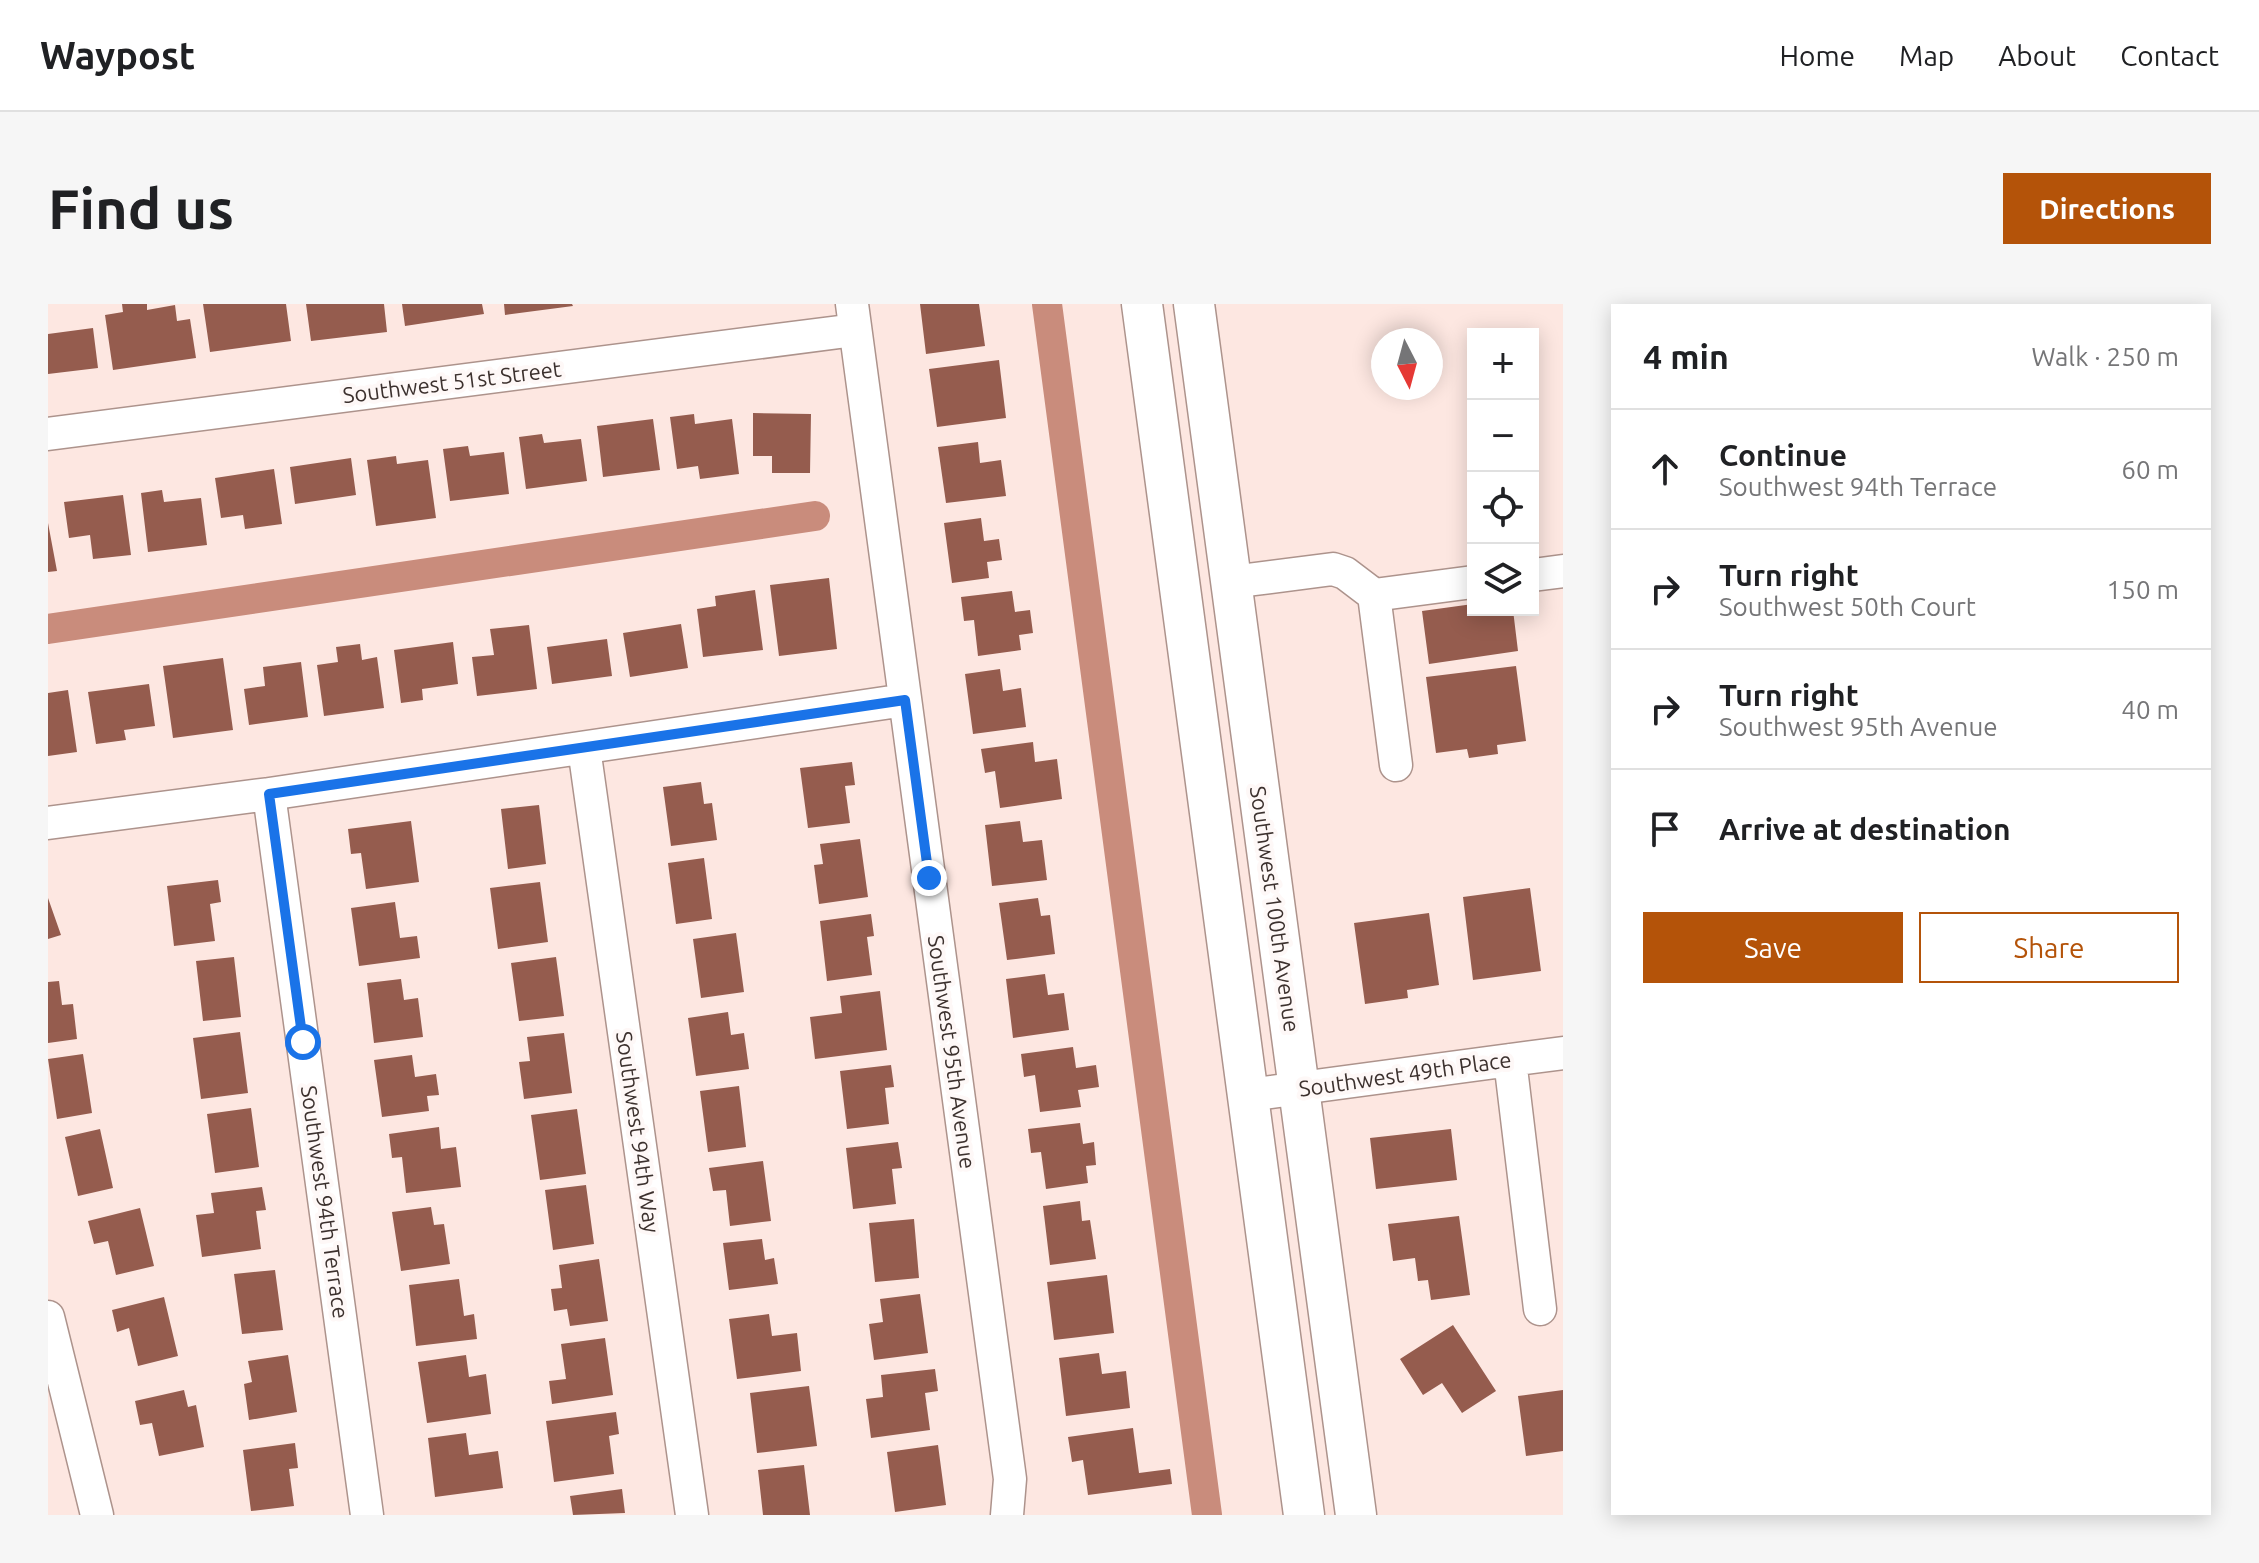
<!DOCTYPE html>
<meta charset="utf-8">
<style>
body{margin:0;font-family:Ubuntu,sans-serif;background:#f6f6f6;color:#202124}
.controls{position:absolute;right:24px;top:24px;display:grid;overflow:hidden;border-radius:0px;box-shadow:0 4px 20px #0003}
.controls button{width:72px;height:72px;display:grid;place-items:center;padding:0;border:0;border-bottom:2px solid #e0e0e0;background:#fff;color:#202124;font:40px sans-serif}
.compass{position:absolute;left:1323px;top:24px;width:72px;height:72px;border-radius:50%;background:#fff;box-shadow:0 4px 20px #0003;rotate:174deg}
.stop{position:absolute;width:24px;height:24px;margin:-18px;border:6px solid #1a73e8;border-radius:50%;background:#fff}
.stop.end{background:#1a73e8;border-color:#fff;box-shadow:0 2px 8px #0008}
.list{margin:0;padding:0;list-style:none}
h2{display:flex;justify-content:space-between;align-items:center;height:104px;margin:0;padding:0 32px;font-size:34px}
h2 small{font-size:26px;font-weight:400;color:#757577}
.list li{display:grid;grid-template-columns:52px 1fr auto;gap:24px;align-items:center;box-sizing:border-box;height:120px;padding:0 32px;border-top:2px solid #e0e0e0}
.list b{display:block;font-size:30px;white-space:nowrap}
.list p{margin:0;font-size:26px;white-space:nowrap;color:#757577}
.list em{font-size:26px;font-style:normal;color:#757577}
.actions{display:flex;gap:16px;padding:24px 32px}
.actions a{flex:1;padding:18px 0;border:2px solid #b45309;border-radius:0px;text-align:center;font-size:28px;color:#b45309}
.actions .main{background:#b45309;color:#fff}
.icon{flex:none;width:44px;height:44px;fill:none;stroke:currentColor;stroke-width:2;stroke-linecap:round;stroke-linejoin:round}
.map{position:relative;flex:none;width:1515px;height:1211px;overflow:hidden;border-radius:0px}
header{display:flex;align-items:center;gap:48px;box-sizing:border-box;height:112px;padding:0 40px;background:#fff;border-bottom:2px solid #e0e0e0}
header strong{font-size:38px}
nav{display:flex;gap:44px;margin-inline-start:auto;font-size:28px}
.intro{display:flex;align-items:center;justify-content:space-between;box-sizing:border-box;height:192px;padding:0 48px}
h1{margin:0;font-size:56px}
.button{padding:20px 36px;border-radius:0px;background:#b45309;color:#fff;font-size:28px;font-weight:700}
main{display:flex;gap:48px;padding:0 48px}
aside{flex:1;background:#fff;border-radius:0px;box-shadow:0 4px 20px #0003}
.map>svg:first-child{display:block}
.lines{fill:none;stroke-linecap:round;stroke-linejoin:round}
.canal{stroke:#c98c7c;stroke-width:30}
.building{fill:#955c4e}
.minor-casing{stroke:#ad938c;stroke-width:35}
.major-casing{stroke:#ad938c;stroke-width:43}
.minor{stroke:#fff;stroke-width:32}
.major{stroke:#fff;stroke-width:40}
.route{stroke:#1a73e8;stroke-width:10}
.labels{text-anchor:middle;stroke-width:8;stroke-linejoin:round;paint-order:stroke}
.street-label{font-size:22px;fill:#3c312e;stroke:#fef8f7}
</style>
<header>
<strong>Waypost</strong>
<nav><a>Home</a><a>Map</a><a>About</a><a>Contact</a></nav>
</header>
<div class="intro"><h1>Find us</h1><a class="button">Directions</a></div>
<main>
<div class="map">
<svg width="1515" height="1211" viewBox="0 0 1515 1211">
<rect width="100%" height="100%" fill="#fde7e1"/>
<g class="lines">
<!-- canal -->
<path class="canal" d="M999,0L1159,1211
M0,325L767,212"/>
</g>
<!-- building -->
<path class="building" d="M74,0H99V6L127,1L129,17L142,15L148,54L65,66L57,11L75,8Z
M155,0H238L243,37L162,48Z
M258,0H336L339,28L263,37Z
M354,0H434L436,10L357,22Z
M456,0H524L525,2L457,11Z
M872,0H931L937,42L878,50Z
M45,24L50,64L0,70V30Z
M951,56L958,114L889,123L881,65Z
M705,109L763,110L762,169H724V152H705Z
M646,110L647,120L684,115L691,170L652,175L650,162L629,165L622,113Z
M605,115L612,166L555,173L549,122Z
M494,130L496,139L533,135L539,177L478,185L471,133Z
M930,138L932,159L953,156L958,192L898,199L890,143Z
M420,142L422,152L456,148L461,190L402,197L395,145Z
M348,152L349,160L380,156L388,214L328,222L319,156Z
M303,154L308,191L247,200L242,163Z
M226,165L234,220L197,225L195,211L173,214L167,174Z
M114,186L116,198L153,194L159,241L100,248L93,189Z
M75,191L83,251L45,255L42,231L21,234L16,198Z
M933,214L936,237L951,235L954,256L939,258L941,274L904,279L896,219Z
M0,219L9,267L0,268Z
M781,274L789,345L731,352L722,281Z
M707,286L715,346L655,353L649,305L668,302L667,292Z
M964,287L967,308L982,306L985,329L971,331L973,346L930,352L926,316L916,317L913,293Z
M1425,300V306H1465L1470,347L1381,360L1374,307Z
M633,320L640,364L582,373L575,329Z
M481,321L489,385L429,392L424,353L446,351L442,325Z
M559,335L564,372L504,380L499,343Z
M405,338L410,380L374,385L375,396L353,399L346,346Z
M312,340L314,356L329,353L336,404L276,412L269,361L290,358L288,343Z
M175,354L185,426L125,434L115,362Z
M253,358L260,413L201,421L196,385L217,382L215,363Z
M1468,362L1478,437L1449,441L1450,450L1421,454L1419,445L1388,449L1378,373Z
M952,365L955,387L973,384L978,423L925,430L917,370Z
M101,380L107,422L76,426L78,436L48,440L40,388Z
M20,386L29,448L0,452V389Z
M985,438L987,458L1009,455L1014,495L952,504L947,467L937,469L933,445Z
M804,458L807,481L797,482L802,519L760,524L752,464Z
M653,478L656,500L664,499L669,536L623,542L615,483Z
M491,501L498,560L460,565L453,505Z
M363,517L371,578L318,585L313,549L303,550L300,525Z
M972,517L975,538L994,536L999,576L944,582L937,521Z
M812,535L820,593L771,600L766,561L775,560L772,540Z
M656,554L664,615L628,620L620,559Z
M170,576L173,598L162,600L167,637L126,642L119,582Z
M492,578L500,638L450,645L442,584Z
M1482,584L1493,667L1425,676L1415,593Z
M0,594L13,631L0,635Z
M990,594L993,612L1002,611L1007,650L959,656L951,599Z
M347,598L352,634L369,632L372,654L311,662L303,604Z
M1381,609L1391,681L1359,686L1360,694L1317,700L1306,619Z
M823,610L826,632L819,633L824,671L779,677L772,617Z
M688,629L696,688L653,694L645,635Z
M186,653L193,713L155,717L148,657Z
M508,653L516,712L471,717L463,659Z
M997,670L1000,691L1016,689L1021,726L965,734L958,675Z
M353,675L356,696L370,694L375,733L326,739L319,679Z
M11,677L14,701L25,700L29,735L0,739V678Z
M832,687L839,746L767,755L762,713L794,709L792,692Z
M680,708L683,731L696,729L701,765L648,772L640,714Z
M192,728L200,789L153,795L145,734Z
M516,729L524,789L476,795L471,758L482,757L479,733Z
M1025,743L1028,764L1048,761L1051,783L1030,786L1033,803L992,808L987,771L976,773L973,750Z
M35,750L44,809L9,815L0,755Z
M364,751L367,773L388,770L391,791L379,792L381,807L334,813L326,756Z
M843,761L846,783L837,784L841,820L799,825L792,767Z
M691,782L698,843L660,848L652,787Z
M203,804L211,863L167,869L159,810Z
M529,805L538,870L492,876L483,811Z
M1032,819L1035,840L1046,838L1048,861L1038,862L1040,879L998,885L993,848L983,849L980,825Z
M391,823L393,845L408,843L413,883L358,889L354,853L344,854L341,830Z
M52,825L65,884L30,892L17,833Z
M1403,825L1409,876L1328,885L1322,834Z
M850,838L854,864L844,865L848,900L805,905L798,844Z
M715,857L723,917L682,922L678,886L665,887L661,864Z
M538,881L546,940L505,946L497,886Z
M214,883L218,906L208,907L213,945L154,953L148,911L166,909L163,889Z
M1032,897L1034,917L1042,916L1048,955L1002,961L995,902Z
M383,903L386,921L396,920L402,960L353,967L344,908Z
M92,904L106,962L68,971L60,937L46,940L40,917Z
M1411,912L1422,991L1383,996L1380,976L1370,977L1367,954L1345,957L1340,920Z
M866,915L871,974L827,978L821,919Z
M714,935L717,956L726,954L730,980L681,986L675,939Z
M551,955L560,1017L522,1022L519,1005L506,1007L503,985L514,984L511,961Z
M227,966L235,1026L194,1030L186,970Z
M1059,971L1066,1029L1006,1036L999,978Z
M411,975L416,1012L426,1010L429,1035L368,1042L361,981Z
M872,990L880,1049L826,1056L821,1020L835,1018L832,995Z
M116,993L130,1052L90,1062L81,1024L69,1028L64,1006Z
M721,1010L724,1032L749,1029L753,1067L689,1075L681,1015Z
M1405,1021L1448,1087L1414,1109L1394,1079L1375,1091L1352,1055Z
M557,1034L565,1091L504,1100L501,1077L518,1075L513,1040Z
M1051,1049L1054,1070L1078,1067L1082,1104L1018,1112L1011,1054Z
M240,1051L249,1108L201,1116L196,1080L204,1078L200,1057Z
M418,1051L421,1073L438,1070L443,1110L379,1119L370,1058Z
M887,1065L890,1087L877,1089L882,1126L823,1134L818,1095L835,1093L833,1071Z
M761,1082L769,1142L709,1149L702,1089Z
M136,1086L140,1103L148,1101L156,1143L111,1152L104,1119L92,1121L87,1097Z
M1515,1086V1147L1478,1152L1470,1092Z
M568,1108L571,1130L561,1132L566,1170L506,1178L498,1117Z
M1085,1124L1091,1169L1122,1165L1124,1180L1040,1191L1035,1156L1024,1158L1020,1133Z
M418,1129L421,1151L450,1147L455,1184L387,1193L380,1134Z
M247,1139L250,1164L241,1165L246,1202L203,1207L195,1146Z
M890,1141L898,1201L847,1208L839,1148Z
M756,1161L762,1211H715L710,1166Z
M574,1185L577,1209L525,1211L522,1192Z"/>
<g class="lines">
<defs>
<path id="minor" d="M804,0L962,1175L959,1211
M0,130L807,26
M1485,271L1515,267
M1183,278L1285,265L1297,269L1326,291L1425,278
M1326,291L1348,461
M536,444L644,1211
M221,490L319,1211
M0,519L221,490L857,396
M1462,756L1492,1005
M1200,791L1515,749
M0,1013L49,1211"/>
<path id="major" d="M1094,0L1256,1211
M1146,0L1308,1211"/>
</defs>
<!-- minor casing -->
<use href="#minor" class="minor-casing"/>
<!-- major casing -->
<use href="#major" class="major-casing"/>
<!-- minor -->
<use href="#minor" class="minor"/>
<!-- major -->
<use href="#major" class="major"/>
</g>
<g class="lines">
<!-- route -->
<path class="route" d="M255,738L221,490L857,396L881,574"/>
</g>
<g class="labels">
<!-- street labels -->
<g class="street-label">
<text transform="translate(404 78) rotate(-7)" y="8">Southwest 51st Street</text>
<text transform="translate(1227 605) rotate(82)" y="8">Southwest 100th Avenue</text>
<text transform="translate(904 748) rotate(82)" y="8">Southwest 95th Avenue</text>
<text transform="translate(1357 770) rotate(-8)" y="8">Southwest 49th Place</text>
<text transform="translate(590 828) rotate(82)" y="8">Southwest 94th Way</text>
<text transform="translate(277 898) rotate(82)" y="8">Southwest 94th Terrace</text>
</g>
</g>
</svg>
<div class="controls">
<button>+</button>
<button>−</button>
<button><svg class="icon" aria-label="locate" viewBox="0 0 24 24"><circle cx="12" cy="12" r="6"/><path d="M12 2v4M12 18v4M2 12h4M18 12h4"/></svg></button>
<button><svg class="icon" aria-label="layers" viewBox="0 0 24 24"><path d="M12 4l9 5-9 5-9-5zM3 14l9 5 9-5"/></svg></button>
</div>
<svg class="compass" viewBox="-18 -18 36 36"><path d="M0-13l5 13h-10z" fill="#e53935"/><path d="M0 13l5-13h-10z" fill="#757577"/></svg>
<div class="stop" style="left:255px;top:738px"></div>
<div class="stop end" style="left:881px;top:574px"></div>
</div>
<aside>
<h2>4 min<small>Walk · 250 m</small></h2>
<ul class="list">
<li><svg class="icon" aria-label="ahead" viewBox="0 0 24 24"><path d="M12 20V5M6 11l6-6 6 6"/></svg><div><b>Continue</b><p>Southwest 94th Terrace</p></div><em>60 m</em></li>
<li><svg class="icon" aria-label="right" viewBox="0 0 24 24"><path d="M7 20v-9h11M14 6l5 5-5 5"/></svg><div><b>Turn right</b><p>Southwest 50th Court</p></div><em>150 m</em></li>
<li><svg class="icon" aria-label="right" viewBox="0 0 24 24"><path d="M7 20v-9h11M14 6l5 5-5 5"/></svg><div><b>Turn right</b><p>Southwest 95th Avenue</p></div><em>40 m</em></li>
<li><svg class="icon" aria-label="arrive" viewBox="0 0 24 24"><path d="M6 21V4h12l-3 4 3 4H6"/></svg><div><b>Arrive at destination</b></div></li>
</ul>
<div class="actions"><a class="main">Save</a><a>Share</a></div>
</aside>
</main>
